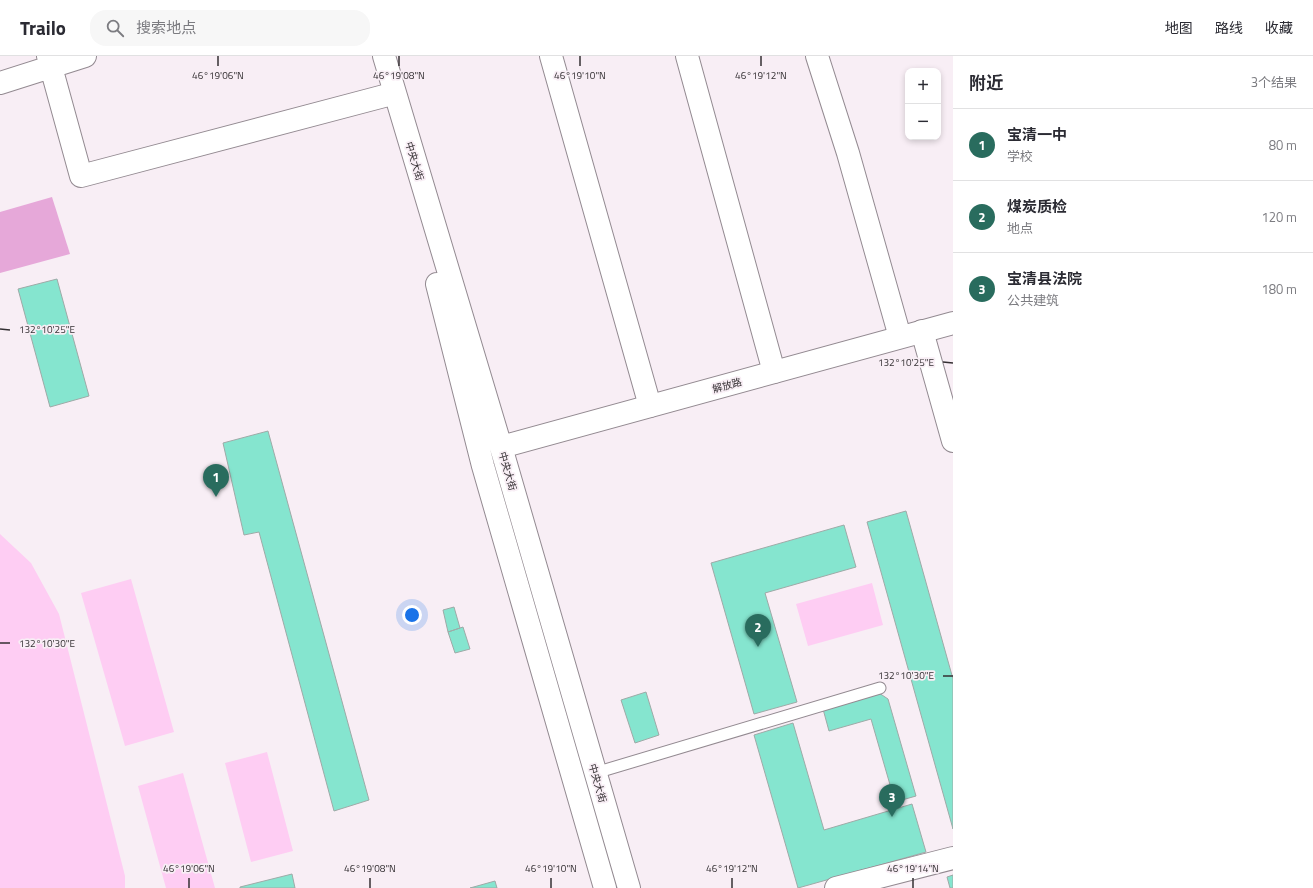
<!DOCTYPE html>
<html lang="zh">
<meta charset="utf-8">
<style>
body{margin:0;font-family:"Titillium Web","Noto Sans SC",sans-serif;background:#f7f7f7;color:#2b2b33}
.controls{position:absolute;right:12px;top:12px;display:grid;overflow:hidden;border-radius:8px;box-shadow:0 2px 6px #0003}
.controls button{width:36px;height:36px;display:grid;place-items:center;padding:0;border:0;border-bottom:1px solid #e1e1e2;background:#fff;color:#2b2b33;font:20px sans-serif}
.you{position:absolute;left:412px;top:559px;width:14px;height:14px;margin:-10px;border:3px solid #fff;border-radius:50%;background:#1a73e8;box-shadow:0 0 0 6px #1a73e833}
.badge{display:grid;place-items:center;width:26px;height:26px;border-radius:50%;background:#296c5e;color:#fff;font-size:13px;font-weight:700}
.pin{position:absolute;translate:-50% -33px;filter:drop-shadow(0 1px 2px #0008)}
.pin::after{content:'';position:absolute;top:21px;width:14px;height:12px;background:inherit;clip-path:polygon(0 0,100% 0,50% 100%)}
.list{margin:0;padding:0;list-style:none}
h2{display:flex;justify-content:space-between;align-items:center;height:52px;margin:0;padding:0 16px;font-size:17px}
h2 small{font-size:13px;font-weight:400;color:#7c7c81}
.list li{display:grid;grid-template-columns:26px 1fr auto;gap:12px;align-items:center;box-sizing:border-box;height:72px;padding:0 16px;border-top:1px solid #e1e1e2}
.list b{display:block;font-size:15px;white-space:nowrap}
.list p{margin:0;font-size:13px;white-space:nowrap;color:#7c7c81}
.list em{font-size:13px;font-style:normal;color:#7c7c81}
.icon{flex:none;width:22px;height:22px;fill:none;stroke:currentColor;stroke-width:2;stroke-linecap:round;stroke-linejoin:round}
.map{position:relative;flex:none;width:953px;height:832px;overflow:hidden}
header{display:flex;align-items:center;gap:24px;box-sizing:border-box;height:56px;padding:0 20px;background:#fff;border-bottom:1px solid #e1e1e2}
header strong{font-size:19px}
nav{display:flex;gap:22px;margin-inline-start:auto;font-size:14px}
.search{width:280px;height:36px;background:#f7f7f7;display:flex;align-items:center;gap:10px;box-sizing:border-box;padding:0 14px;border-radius:16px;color:#7c7c81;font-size:15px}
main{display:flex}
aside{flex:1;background:#fff}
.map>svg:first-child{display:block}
.green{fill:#fecdf3}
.forest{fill:#e6a8d9}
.building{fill:#85e5cf;stroke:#9eaaa7}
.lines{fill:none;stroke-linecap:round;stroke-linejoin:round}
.lane-casing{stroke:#938a91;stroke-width:13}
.street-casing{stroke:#938a91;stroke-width:24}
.secondary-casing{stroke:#938a91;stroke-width:24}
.primary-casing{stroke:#938a91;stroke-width:24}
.lane{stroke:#fff;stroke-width:11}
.street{stroke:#fff;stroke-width:22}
.secondary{stroke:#fff;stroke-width:22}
.primary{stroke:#fff;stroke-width:22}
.ticks{fill:none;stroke:#343033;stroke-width:1.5}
.labels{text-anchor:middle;stroke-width:3.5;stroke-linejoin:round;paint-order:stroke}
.street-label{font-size:10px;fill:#343033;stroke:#f8eef5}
.ticks-label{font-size:10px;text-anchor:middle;fill:#343033;stroke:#f8eef5;stroke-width:3.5;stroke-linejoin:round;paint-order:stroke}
</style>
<header>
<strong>Trailo</strong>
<div class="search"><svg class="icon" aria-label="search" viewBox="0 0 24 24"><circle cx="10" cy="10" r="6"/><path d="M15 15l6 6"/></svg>搜索地点</div>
<nav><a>地图</a><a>路线</a><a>收藏</a></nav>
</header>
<main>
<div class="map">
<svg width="953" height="832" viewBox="0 0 953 832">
<rect width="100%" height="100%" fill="#f8eef5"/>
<!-- green -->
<path class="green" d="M0,478L31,507L59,558L125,820V832H0Z
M131,523L174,676L125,690L81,537Z
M872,527L883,569L808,590L796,548Z
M267,696L293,795L251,806L225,707Z
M183,717L215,832H166L138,730Z"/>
<!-- forest -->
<path class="forest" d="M52,141L70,198L0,217V156Z"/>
<!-- building -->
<path class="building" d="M57,223L89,340L50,351L18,233Z
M268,375L369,744L334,755L259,476L244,479L223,387Z
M906,455L953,623V773L867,466Z
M844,469L856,511L765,537L797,646L754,658L711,507Z
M454,551L460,572L448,576L443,554Z
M463,571L470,593L455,597L448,576Z
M646,636L659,679L635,687L621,644Z
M879,637L888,643L916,740L895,746L871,663L829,675L823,653Z
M793,667L824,774L912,748L926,796L798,832L754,679Z
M292,818L295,832H240V831Z
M953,819V832H950L947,821Z
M495,825L497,832H470Z"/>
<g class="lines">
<defs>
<path id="lane" d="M595,717L880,632"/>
<path id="street" d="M48,0L81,120L388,39
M551,0L650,350
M687,0L774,316
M817,0L848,97L900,281
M0,27L85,0
M922,275L953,385
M836,832L953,802"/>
<path id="secondary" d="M501,391L953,267"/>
<path id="primary" d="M384,0L501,391L629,832
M437,228L483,410L605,832"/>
</defs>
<!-- lane casing -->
<use href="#lane" class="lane-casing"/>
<!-- street casing -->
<use href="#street" class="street-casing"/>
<!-- secondary casing -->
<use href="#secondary" class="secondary-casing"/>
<!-- primary casing -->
<use href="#primary" class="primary-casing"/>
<!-- lane -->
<use href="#lane" class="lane"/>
<!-- street -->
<use href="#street" class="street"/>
<!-- secondary -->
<use href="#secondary" class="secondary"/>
<!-- primary -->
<use href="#primary" class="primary"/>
</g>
<!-- ticks -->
<path class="ticks" d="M218,10V0M399,10V0M580,10V0M761,10V0M0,273L10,274M943,306L953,307M0,587H10M943,620H953M189,832V822M370,832V822M551,832V822M732,832V822M913,832V822"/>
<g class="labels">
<!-- street labels -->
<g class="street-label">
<text transform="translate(415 105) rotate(73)" y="4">中央大街</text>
<text transform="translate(727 329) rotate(-15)" y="4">解放路</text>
<text transform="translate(508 415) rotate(74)" y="4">中央大街</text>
<text transform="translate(598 727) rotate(74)" y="4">中央大街</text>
</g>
</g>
<g class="ticks-label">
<text x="218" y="23">46°19'06"N</text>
<text x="399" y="23">46°19'08"N</text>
<text x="580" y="23">46°19'10"N</text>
<text x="761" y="23">46°19'12"N</text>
<text x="47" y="277">132°10'25"E</text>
<text x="906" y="310">132°10'25"E</text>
<text x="47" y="591">132°10'30"E</text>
<text x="906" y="623">132°10'30"E</text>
<text x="189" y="816">46°19'06"N</text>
<text x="370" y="816">46°19'08"N</text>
<text x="551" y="816">46°19'10"N</text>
<text x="732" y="816">46°19'12"N</text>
<text x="913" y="816">46°19'14"N</text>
</g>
</svg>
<div class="controls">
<button>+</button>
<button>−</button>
</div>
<div class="you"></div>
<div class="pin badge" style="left:216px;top:441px">1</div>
<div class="pin badge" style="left:758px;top:591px">2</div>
<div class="pin badge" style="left:892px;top:761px">3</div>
</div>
<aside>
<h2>附近<small>3个结果</small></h2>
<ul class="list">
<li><span class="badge">1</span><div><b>宝清一中</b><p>学校</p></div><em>80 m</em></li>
<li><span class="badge">2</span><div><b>煤炭质检</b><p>地点</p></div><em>120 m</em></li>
<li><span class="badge">3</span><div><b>宝清县法院</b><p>公共建筑</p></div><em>180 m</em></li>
</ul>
</aside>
</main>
